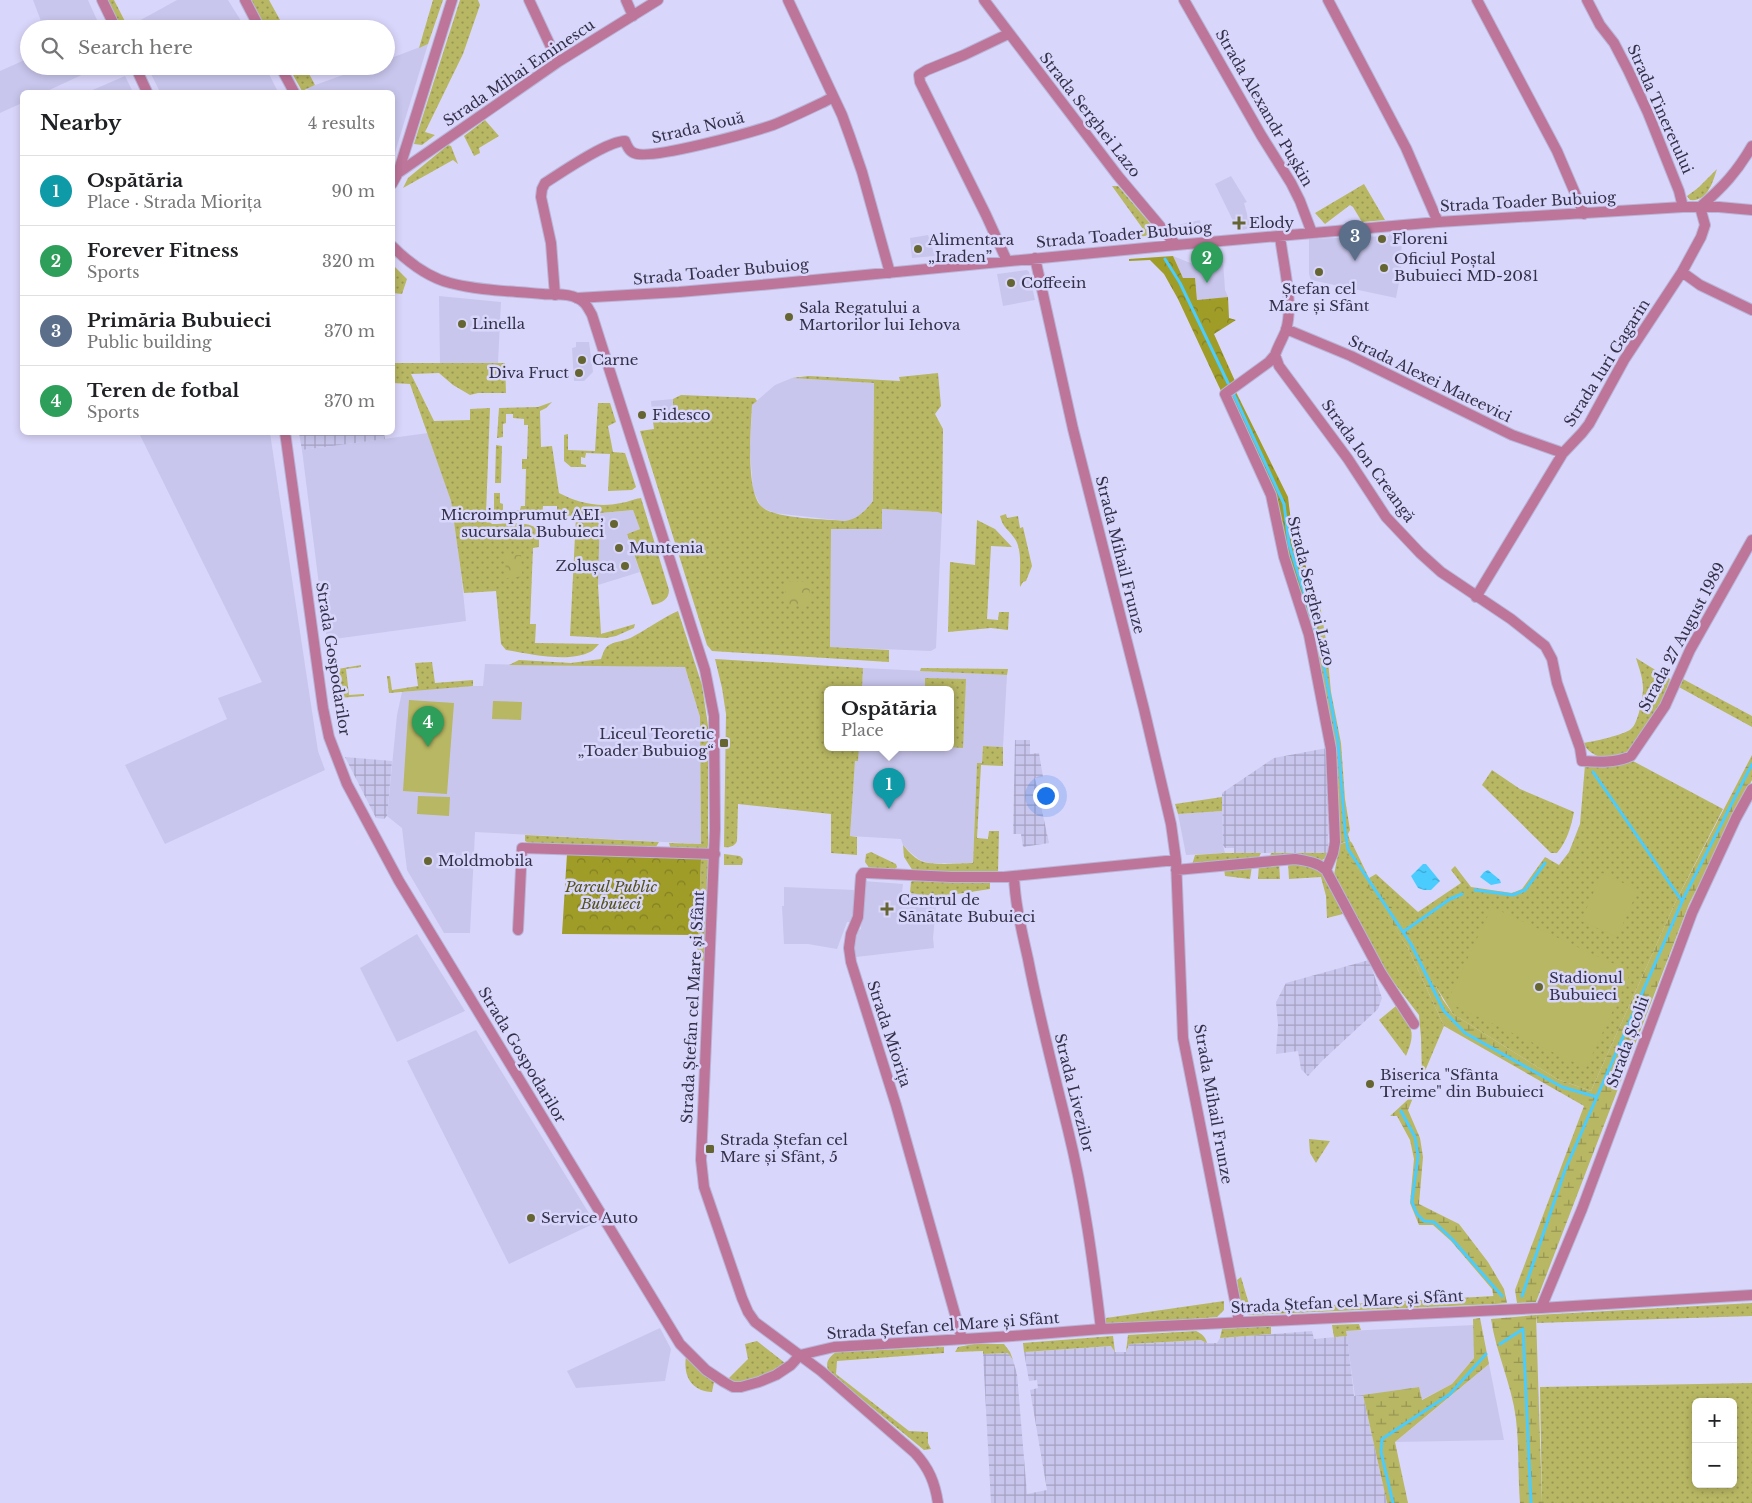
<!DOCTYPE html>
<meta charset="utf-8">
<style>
body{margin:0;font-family:"Libre Baskerville",serif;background:#f2f2f2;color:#202124}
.controls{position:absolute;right:15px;bottom:15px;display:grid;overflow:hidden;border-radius:8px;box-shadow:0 2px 8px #0003}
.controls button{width:45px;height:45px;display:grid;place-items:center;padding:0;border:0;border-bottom:1px solid #e0e0e0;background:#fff;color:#202124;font:25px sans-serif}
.you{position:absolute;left:1045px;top:795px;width:18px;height:18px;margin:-12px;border:4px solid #fff;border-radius:50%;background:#1a73e8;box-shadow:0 0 0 8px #1a73e833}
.badge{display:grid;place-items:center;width:32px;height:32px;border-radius:50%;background:#656531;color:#fff;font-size:16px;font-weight:700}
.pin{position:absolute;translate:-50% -41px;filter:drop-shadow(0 1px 2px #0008)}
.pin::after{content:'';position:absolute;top:26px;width:18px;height:15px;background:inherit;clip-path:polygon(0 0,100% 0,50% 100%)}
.popup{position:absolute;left:824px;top:686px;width:130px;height:65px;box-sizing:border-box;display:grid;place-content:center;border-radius:8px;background:#fff;filter:drop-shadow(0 1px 4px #0005);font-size:16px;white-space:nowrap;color:#757577}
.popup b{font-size:19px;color:#202124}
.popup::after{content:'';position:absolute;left:50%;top:100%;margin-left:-10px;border:10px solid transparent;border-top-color:#fff}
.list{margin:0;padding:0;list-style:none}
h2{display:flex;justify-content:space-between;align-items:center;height:65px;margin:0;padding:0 20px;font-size:21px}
h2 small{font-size:16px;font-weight:400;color:#757577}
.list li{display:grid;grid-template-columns:32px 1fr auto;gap:15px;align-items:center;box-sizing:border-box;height:70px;padding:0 20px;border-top:1px solid #e0e0e0}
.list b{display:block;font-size:19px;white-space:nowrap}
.list p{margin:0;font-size:16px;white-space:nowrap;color:#757577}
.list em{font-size:16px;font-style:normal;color:#757577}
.icon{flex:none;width:28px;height:28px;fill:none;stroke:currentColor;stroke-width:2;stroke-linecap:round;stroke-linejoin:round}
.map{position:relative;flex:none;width:1752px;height:1503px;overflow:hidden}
.search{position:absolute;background:#fff;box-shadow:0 2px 8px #0003;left:20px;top:20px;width:375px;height:55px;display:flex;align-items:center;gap:12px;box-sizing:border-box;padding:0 18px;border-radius:28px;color:#757577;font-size:19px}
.panel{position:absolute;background:#fff;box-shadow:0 2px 8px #0003;left:20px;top:90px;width:375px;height:345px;border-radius:8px}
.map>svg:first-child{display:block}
.built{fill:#c9c6ed}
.industrial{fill:url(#industrial-grid)}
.grass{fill:url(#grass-dots);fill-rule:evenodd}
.forest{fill:url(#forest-crowns)}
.wetland{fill:url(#wetland-marsh)}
.park{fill:url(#park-crowns)}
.pitch{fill:#b8b763}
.water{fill:url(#water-ripples)}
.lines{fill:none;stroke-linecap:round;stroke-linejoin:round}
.stream{stroke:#4accff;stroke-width:3}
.minor-casing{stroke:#b8b5d7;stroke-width:12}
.tertiary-casing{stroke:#b8b5d7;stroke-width:12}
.minor{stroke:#bd759a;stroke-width:10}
.tertiary{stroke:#bd759a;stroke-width:10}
.poi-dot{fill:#656531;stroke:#d9d6fb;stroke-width:2}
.labels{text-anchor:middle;stroke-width:5;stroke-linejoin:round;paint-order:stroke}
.street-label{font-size:15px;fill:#333149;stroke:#d9d6fb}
.poi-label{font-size:15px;fill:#333149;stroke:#d9d6fb;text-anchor:start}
.park-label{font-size:15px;font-style:italic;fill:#535217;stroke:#d9d6fb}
</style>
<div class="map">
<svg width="1752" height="1503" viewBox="0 0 1752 1503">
<defs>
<pattern id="industrial-grid" width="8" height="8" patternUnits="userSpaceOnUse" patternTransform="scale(1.25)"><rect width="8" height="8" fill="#c9c6ed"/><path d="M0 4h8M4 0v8" fill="none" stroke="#a4a1c2"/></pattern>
<pattern id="grass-dots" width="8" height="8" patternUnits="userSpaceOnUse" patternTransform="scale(1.25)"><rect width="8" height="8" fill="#b8b763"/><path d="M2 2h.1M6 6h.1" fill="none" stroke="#969554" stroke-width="1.8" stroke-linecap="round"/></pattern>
<pattern id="forest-crowns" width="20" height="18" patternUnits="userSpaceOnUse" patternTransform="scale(1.25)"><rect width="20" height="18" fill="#9f9c28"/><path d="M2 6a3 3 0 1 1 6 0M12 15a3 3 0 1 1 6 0" fill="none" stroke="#828024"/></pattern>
<pattern id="wetland-marsh" width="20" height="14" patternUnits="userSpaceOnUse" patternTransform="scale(1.25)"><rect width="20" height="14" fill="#b8b763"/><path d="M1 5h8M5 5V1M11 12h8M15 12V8" fill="none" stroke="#969554"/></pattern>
<pattern id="park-crowns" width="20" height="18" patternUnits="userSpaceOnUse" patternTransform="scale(1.25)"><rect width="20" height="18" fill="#b8b763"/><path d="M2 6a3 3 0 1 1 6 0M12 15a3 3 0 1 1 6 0" fill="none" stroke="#969554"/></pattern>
<pattern id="water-ripples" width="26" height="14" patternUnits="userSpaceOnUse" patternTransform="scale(1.25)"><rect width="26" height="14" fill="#4accff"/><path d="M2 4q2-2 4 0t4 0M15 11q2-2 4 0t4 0" fill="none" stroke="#3ea6d0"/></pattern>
</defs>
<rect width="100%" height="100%" fill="#d9d6fb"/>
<!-- built -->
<path class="built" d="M33,0H88L101,29H44Z
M177,0H228L246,29H129L128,27Z
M428,44L393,159L392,92H310L307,88L368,66H386V60Z
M29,58V66H101L45,92H22V103L0,113V71Z
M147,66H265L278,92H160Z
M125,76L133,92H88Z
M1231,176L1247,202L1244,203L1251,228L1238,231L1215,184Z
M1200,220L1202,231L1182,234L1173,226Z
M1389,234H1402L1401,272L1396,298L1311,280L1309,274V239L1389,236Z
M928,235L935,256L912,258L910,238Z
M1173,256L1193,264L1223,261L1225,290L1228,297L1197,300L1195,278H1183Z
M1027,270L1029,272L1035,300L1003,306L997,274Z
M439,296L501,302L498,363L440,364Z
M576,342H589L593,372L584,381H574L572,348L576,347Z
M792,378L874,383L873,501L864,512L853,520L845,521L774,513L761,507L753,490L750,450L752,405L775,385Z
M673,399V417L653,421L651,401Z
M139,433H270L318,751L325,770L165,844L125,765L227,719L218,698L262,682Z
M428,433L451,501L461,572L466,621L327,640L320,593L302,450Z
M882,509L939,512L942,514L936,648L931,651L830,647L831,528L881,529Z
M633,510L640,529L627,534L640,572L598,585L600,513Z
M485,664L685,667L700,717L701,844L475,832L470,933H444L407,870L402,828L387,816L397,715L402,692L462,686H483Z
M863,668L1007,675L1003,747L983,746L982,763L977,764L973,863H929L920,860L911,853L903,845L901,839L850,836L855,760H858L859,748H950V690H862Z
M1222,811L1223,845L1225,853L1186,855L1178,814Z
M863,881L903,884L902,892L937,897L933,938L934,948L856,957L854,950L857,931L861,929Z
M784,887L855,890L854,916L851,922H847L837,949L808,944H784L782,906H784Z
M417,934L465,1011L397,1042L360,968Z
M476,1030L595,1223L509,1264L407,1061Z
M1474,1325V1358L1452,1384L1421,1400L1418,1387L1355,1397L1346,1331Z
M660,1328L671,1349L665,1381L576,1388L567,1371Z
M1489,1364L1504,1440L1395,1442L1434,1410Z"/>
<!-- industrial -->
<path class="industrial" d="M299,433H384L385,439L302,450Z
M1015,740H1030V754L1039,753L1043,777L1035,778L1049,843L1023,847L1021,834H1013Z
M1327,748L1328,853H1234V848H1225L1223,845L1222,793L1274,758Z
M345,757L392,761L387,816L384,819L376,818Z
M1369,960L1382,998L1378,1009L1322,1061L1308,1076L1301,1069L1298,1051L1276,1054L1278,1025L1276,1002L1286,983Z
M1312,1331L1314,1339L1347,1336L1354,1396L1363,1395L1387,1503H991L983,1354L1008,1353L1013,1360L1017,1374L1027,1494L1047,1490L1030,1390L1038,1388L1037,1380L1029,1381L1024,1352L1112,1346L1115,1352H1126L1129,1344L1202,1340L1207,1343H1217L1220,1338Z"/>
<!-- grass -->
<path class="grass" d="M108,0H114L129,29H122Z
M251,0H269L285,29H267Z
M433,0H443L428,44L419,48Z
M460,0H478L480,5L463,54L425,132L435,135L422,145L414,144L418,131Z
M288,66H305L315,85L302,91Z
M485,120L499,136L479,148L480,153L474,156L464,136Z
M448,145L451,146L458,164L453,160L403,188L408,178Z
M1717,169C1713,181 1708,202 1690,200L1687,196L1698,188Z
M1364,184L1385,220L1362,222L1353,207L1350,205L1325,224L1315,213Z
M1112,186H1118L1159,234L1138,237L1137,235L1143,229Z
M393,265L407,279L402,294L393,293Z
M393,363H505L506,393H478L470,395L453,385L439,373L411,374L434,421L470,420V409L490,408L486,514L487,519L492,524C508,524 528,520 539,530V547L533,548L530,624H536L535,643L599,644C596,647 593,651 590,652C568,663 529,654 506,650L501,644L496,591L464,593L451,501L410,384L393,383Z
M938,373L941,406L935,414L943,429L942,514L938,512L882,509V529H831L830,647L889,650V662L712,651L707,645L640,431L654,429L653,421L673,417V399L681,395L755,398L757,401L752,405C751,427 745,492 762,507C775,519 827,519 845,521C858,519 865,511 873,501L874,383L792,378L809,376L900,381L899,377Z
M552,402L546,408L540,411L541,447L552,446L559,493C578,503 599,508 621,503C628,502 634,499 641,498L669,590C669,600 661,603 652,605L627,534L640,529L633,510L600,513L598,585L601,634L635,624L634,628L616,636L606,638L570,636L576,516L557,515V506H543L542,519L501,517H498L494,512V493H500V503L503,504V513H509L510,510H520L521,506H525L526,469H522V459H527L528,425H524V419L513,418V414H506V423L503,424V437L497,438L499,408L538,407Z
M598,403H610L616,422L608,426L613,452L625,453L636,487L632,490L608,491L610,454L586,453L585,458L581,457V464L586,465V467H571L564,461V435L568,434V450L595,451Z
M496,445L502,446L501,483H495Z
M1006,514L1007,518L1018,516L1020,528L1023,527L1032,566L1026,581L1023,582L1020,587C1019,572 1023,551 1015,539C1008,528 1004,530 1000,516Z
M977,520L995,529L1012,547L991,546L987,619L998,620L999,612H1009L1008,630L991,628L948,632L950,562L975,565Z
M1320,605L1326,640L1331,692L1341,743L1345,799L1350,830L1348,834L1350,841L1341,843L1408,948L1444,1026L1422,1078L1421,1037L1419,1015L1388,975L1334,875L1340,843L1334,745L1306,608Z
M678,611L702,685L708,726V845L707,849L671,850L669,843L701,844L700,717L685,667L509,665L519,660L571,663L601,659C603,654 604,648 609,645C616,641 626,641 634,636C649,628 662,618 678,611Z
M1636,658L1670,679C1662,704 1637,764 1604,758C1595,756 1587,751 1583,743C1592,742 1624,735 1631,729C1638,724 1643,697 1643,688C1643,678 1639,668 1636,658Z
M715,659L863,668L862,690H828V748H859L858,761H855L850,836L857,837V855L831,853V814L738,804L737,841C735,846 730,848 724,847L726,714L722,688Z
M432,662L435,683L473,680V686L389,693L387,676H390L392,690L418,686L415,663Z
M361,665V667L346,669L349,695L364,694V696L337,698L332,670Z
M921,668L1008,669L1007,675L920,671Z
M925,678L966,679L963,748L950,747V690H925Z
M1681,678L1752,716V727L1677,686Z
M983,746L1003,747V766L981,765L977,838L988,839L989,831H999L998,873L913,871L904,857L903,845C908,851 913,857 921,861C934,866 959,863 973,863L977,763H982Z
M1631,760L1723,809L1676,901L1591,1091L1557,1079L1453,1014L1369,878L1376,874L1418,912L1461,883L1451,870L1455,866L1471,887L1512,893L1522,889L1545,857L1559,865L1569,852L1580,824L1585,765Z
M1492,770L1520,789L1574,812C1571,827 1567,841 1557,853H1551L1482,785Z
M1222,797V811L1178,814L1175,804Z
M525,835L659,842L654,850L532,845L525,841Z
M871,852L896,864L897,867L895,869H870L865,862L866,854Z
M1225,853H1261L1259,857L1192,865L1195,855Z
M1271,853H1328V857L1320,861L1270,857Z
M724,854L740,856L743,859L742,865H724Z
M701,859H709L704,961L697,960Z
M1279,862L1280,879H1258L1259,865Z
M1288,862C1297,864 1312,864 1319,869C1327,874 1337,903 1343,914L1327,918L1326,896L1321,877L1289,879Z
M1252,866L1250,879L1225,876L1224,868Z
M914,879L990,880V889L937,897L910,893L911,882Z
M1396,1006C1411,1027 1417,1030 1406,1056L1379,1020Z
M1309,1139L1330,1141L1316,1163L1310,1153Z
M1241,1277L1251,1311H1288L1289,1301H1295L1296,1307L1494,1296L1495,1304L1249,1315L1242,1310L1237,1280Z
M1224,1301V1310L1217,1317L1106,1326V1318Z
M1752,1303V1316L1537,1323L1536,1315Z
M1359,1324L1361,1330L1346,1331L1347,1336L1334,1337L1332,1325Z
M1271,1326V1334L1220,1338L1222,1329Z
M1196,1331C1202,1334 1205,1336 1207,1343L1201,1340L1129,1344L1126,1352L1128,1335Z
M1113,1336L1115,1352L1111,1346L1024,1352L1023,1343Z
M757,1341L785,1363C770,1373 750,1384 732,1382L729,1378L748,1359L745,1344Z
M974,1344H1004L1010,1352L1013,1360L1008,1353L983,1354V1351L955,1352L958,1347Z
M944,1347V1353L837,1361L836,1374L909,1431L928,1432V1443L931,1449L924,1450L830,1373C824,1364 828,1358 836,1352Z
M686,1356L714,1382L712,1392C691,1391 683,1376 686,1356Z
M1752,1383V1503H1542L1540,1387ZM1696,1402H1733V1484H1696Z"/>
<!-- forest -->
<path class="forest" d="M1173,256L1183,278H1195L1197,300L1228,297L1229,318L1236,320L1214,334L1235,381L1221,391L1178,299L1164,274L1150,260L1129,261V259Z
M1236,392L1288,497L1294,546L1298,545L1320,605L1306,608L1288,557L1274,496L1229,397Z
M567,854L701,859L698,935L562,934Z"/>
<!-- wetland -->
<path class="wetland" d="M1752,755V780L1689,904L1536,1302L1517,1303L1515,1290L1584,1106L1444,1026L1408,948L1340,844L1350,841L1352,843L1369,878L1404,923L1443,1000L1453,1014L1557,1079L1591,1091L1676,901Z
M1415,1093L1408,1110L1420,1138L1423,1157L1419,1204L1459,1224L1488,1262L1504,1289L1507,1303L1495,1304L1492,1289L1451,1241L1433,1225H1419L1410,1203L1414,1159L1410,1140L1397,1116H1390Z
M1536,1315L1542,1503H1520C1518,1475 1519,1446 1516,1419C1512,1385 1496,1353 1491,1319Z
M1480,1318L1489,1364L1395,1442L1408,1503H1387L1363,1395L1419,1387L1422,1400L1452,1384L1474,1358L1473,1319Z"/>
<!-- park -->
<path class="park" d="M505,555H521L522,577L506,578Z
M786,581L810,582L809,605H785Z"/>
<!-- pitch -->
<path class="pitch" d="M409,700L454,703L447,794L403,791Z
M493,701L522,702L521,720L492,719Z
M418,796L450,797L449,816L417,814Z
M1602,873L1638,890L1617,937L1581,921Z
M1492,907L1631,972L1586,1068L1447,1002Z"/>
<!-- water -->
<path class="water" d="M1423,864H1426L1440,881L1431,890H1424L1418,888L1411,876Z
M1488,870L1500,880L1501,883L1491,885L1480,877L1484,872Z"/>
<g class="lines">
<!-- stream -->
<path class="stream" d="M1165,259L1180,283L1228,383
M1234,395L1284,504L1289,544L1320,645L1338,741L1345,830L1348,849L1411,944L1444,1011L1465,1033L1562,1087L1597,1097
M1593,772L1682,901
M1475,890L1513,895L1525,890L1545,863
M1403,932L1450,899L1462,894
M1401,1111L1415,1137L1418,1156L1412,1202L1417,1214L1424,1221L1434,1222L1452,1239L1502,1296
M1522,1296L1565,1170L1684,897L1752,764
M1523,1329L1531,1503
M1500,1344L1523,1329
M1393,1503L1381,1452L1382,1439L1450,1394L1486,1354"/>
<defs>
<path id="minor" d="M102,0L116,29
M529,0L558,62
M626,0L633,16
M788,0L842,115L850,137L862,172L890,273
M984,0L1118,176L1176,245
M1184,0L1261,135L1291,183L1300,201L1312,233
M1328,0L1406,148L1438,222
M1477,0L1557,151L1584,214
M1587,0L1600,25L1614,43L1628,70L1648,113L1679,191L1683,207
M135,66L147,92
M398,173L558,62L658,0
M392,184L398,173L452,0
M1280,236C1283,264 1294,303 1286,330C1283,338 1278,346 1275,355L1279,366L1348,459L1386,517L1420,553L1441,572L1511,619L1545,646L1552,659L1557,683L1580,748L1582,761C1599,762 1615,763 1631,756L1665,706L1690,650L1752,540
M1035,258L1073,429L1144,709L1171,824L1176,860L1183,1038L1239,1321
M1007,261L986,215L920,82L919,75L927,70L964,55L1008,34
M1682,272L1700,285L1752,310
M555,295L551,243L541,197L542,189L545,183C562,172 607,141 625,141C627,146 629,151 634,153C649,161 752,132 773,125C793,117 813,107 832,98
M577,298L679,292L772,284L1176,245L1438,222L1683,207H1719L1752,210
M1286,329L1351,356L1512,435L1563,453
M1275,355L1269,362L1225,394L1271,495L1284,557L1309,635L1331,749L1335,842L1333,853L1326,870
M285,432L323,708L329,737L347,784L399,881L680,1344L706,1370L724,1382L733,1387H741L759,1382L776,1375L791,1365L800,1355L834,1347L1013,1336L1101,1329L1541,1308L1752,1295
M1476,597L1563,453L1582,433L1589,424L1624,360L1682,272L1701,237L1705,225L1700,207C1723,187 1737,172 1752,146
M1176,870L1295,859C1306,861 1317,862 1326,870L1381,973L1414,1024
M1014,876C1015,904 1022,932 1028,959C1039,1016 1054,1073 1068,1130C1084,1195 1093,1261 1101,1329
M518,930L522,848L715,854
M1541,1308L1582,1209L1692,913L1736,818L1752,789
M962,1339L896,1105L851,962L849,948L851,934L858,917L861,876L863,873H868L951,877H1004L1176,860"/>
<path id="tertiary" d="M245,0L260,29
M280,66L294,92
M392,246C409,263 427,277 450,283C480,291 513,291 543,294C554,295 567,293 577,298C585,301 588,308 592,315L705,670L714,716L715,829L701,1160L704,1187L742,1298L748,1312L755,1322L821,1371L915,1453C929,1468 935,1483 938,1503"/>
</defs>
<!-- minor casing -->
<use href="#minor" class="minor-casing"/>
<!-- tertiary casing -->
<use href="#tertiary" class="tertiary-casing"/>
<!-- minor -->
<use href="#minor" class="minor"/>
<!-- tertiary -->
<use href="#tertiary" class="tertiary"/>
</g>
<!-- markers -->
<g class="poi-dot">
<path d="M1236.5 215.5h5v5h5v5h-5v5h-5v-5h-5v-5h5z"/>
<circle cx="1382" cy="239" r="5"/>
<circle cx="918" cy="249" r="5"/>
<circle cx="1384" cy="268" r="5"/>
<circle cx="1319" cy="272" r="5"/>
<circle cx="1011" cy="283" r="5"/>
<circle cx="789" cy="317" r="5"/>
<circle cx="462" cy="324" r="5"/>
<circle cx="582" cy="360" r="5"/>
<circle cx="579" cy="373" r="5"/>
<circle cx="642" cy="415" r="5"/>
<circle cx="614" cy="524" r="5"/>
<circle cx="619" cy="548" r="5"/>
<circle cx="625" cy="566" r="5"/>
<rect x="719" y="738" width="10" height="10" rx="2.5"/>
<circle cx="428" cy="861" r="5"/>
<path d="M884.5 901.5h5v5h5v5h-5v5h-5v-5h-5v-5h5z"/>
<circle cx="1539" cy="987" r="5"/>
<circle cx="1370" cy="1084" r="5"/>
<rect x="705" y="1144" width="10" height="10" rx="2.5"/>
<circle cx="531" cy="1218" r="5"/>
</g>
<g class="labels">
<!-- street labels -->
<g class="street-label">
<text transform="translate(519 73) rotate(-34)" y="5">Strada Mihai Eminescu</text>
<text transform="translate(1264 108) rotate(60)" y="5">Strada Alexandr Pușkin</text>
<text transform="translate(1660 109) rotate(66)" y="5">Strada Tineretului</text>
<text transform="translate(1090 115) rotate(52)" y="5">Strada Serghei Lazo</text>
<text transform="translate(698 128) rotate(-13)" y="5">Strada Nouă</text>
<text transform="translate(1528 202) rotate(-3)" y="5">Strada Toader Bubuiog</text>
<text transform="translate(1124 235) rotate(-5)" y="5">Strada Toader Bubuiog</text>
<text transform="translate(721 272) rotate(-5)" y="5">Strada Toader Bubuiog</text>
<text transform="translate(1607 363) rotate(-58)" y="5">Strada Iuri Gagarin</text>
<text transform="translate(1430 379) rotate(26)" y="5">Strada Alexei Mateevici</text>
<text transform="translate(1368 461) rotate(54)" y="5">Strada Ion Creangă</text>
<text transform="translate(1120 555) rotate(76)" y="5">Strada Mihail Frunze</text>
<text transform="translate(1311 591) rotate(76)" y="5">Strada Serghei Lazo</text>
<text transform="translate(1682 637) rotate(-62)" y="5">Strada 27 August 1989</text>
<text transform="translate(333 659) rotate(81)" y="5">Strada Gospodarilor</text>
<text transform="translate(693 1007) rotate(-87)" y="5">Strada Ștefan cel Mare și Sfânt</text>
<text transform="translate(889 1034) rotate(72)" y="5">Strada Miorița</text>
<text transform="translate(1628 1042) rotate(-70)" y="5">Strada Școlii</text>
<text transform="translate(522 1055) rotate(59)" y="5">Strada Gospodarilor</text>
<text transform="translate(1074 1093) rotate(76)" y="5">Strada Livezilor</text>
<text transform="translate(1213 1104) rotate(80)" y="5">Strada Mihail Frunze</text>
<text transform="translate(1347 1302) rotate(-3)" y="5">Strada Ștefan cel Mare și Sfânt</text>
<text transform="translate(943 1326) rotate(-4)" y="5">Strada Ștefan cel Mare și Sfânt</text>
</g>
<!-- poi labels -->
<g class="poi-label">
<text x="1249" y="228">Elody</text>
<text x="1392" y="244">Floreni</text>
<text x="928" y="245">Alimentara<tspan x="928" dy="17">„Iraden”</tspan></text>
<text x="1394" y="264">Oficiul Poștal<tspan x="1394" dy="17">Bubuieci MD-2081</tspan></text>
<text x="1021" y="288">Coffeein</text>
<text x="1319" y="294" text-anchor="middle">Ștefan cel<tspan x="1319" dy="17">Mare și Sfânt</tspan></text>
<text x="799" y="313">Sala Regatului a<tspan x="799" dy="17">Martorilor lui Iehova</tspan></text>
<text x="472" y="329">Linella</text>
<text x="592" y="365">Carne</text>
<text x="569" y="378" text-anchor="end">Diva Fruct</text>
<text x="652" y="420">Fidesco</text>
<text x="604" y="520" text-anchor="end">Microimprumut AEI,<tspan x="604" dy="17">sucursala Bubuieci</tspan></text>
<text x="629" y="553">Muntenia</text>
<text x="615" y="571" text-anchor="end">Zolușca</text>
<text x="714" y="739" text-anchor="end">Liceul Teoretic<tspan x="714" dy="17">„Toader Bubuiog“</tspan></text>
<text x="438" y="866">Moldmobila</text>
<text x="898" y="905">Centrul de<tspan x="898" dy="17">Sănătate Bubuieci</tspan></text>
<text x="1549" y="983">Stadionul<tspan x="1549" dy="17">Bubuieci</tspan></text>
<text x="1380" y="1080">Biserica "Sfânta<tspan x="1380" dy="17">Treime" din Bubuieci</tspan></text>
<text x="720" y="1145">Strada Ștefan cel<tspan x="720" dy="17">Mare și Sfânt, 5</tspan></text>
<text x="541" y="1223">Service Auto</text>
</g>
<!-- park labels -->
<g class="park-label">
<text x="611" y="892">Parcul Public<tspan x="611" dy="17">Bubuieci</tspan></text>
</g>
</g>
</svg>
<div class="controls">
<button>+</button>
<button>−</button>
</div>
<div class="you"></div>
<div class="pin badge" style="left:889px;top:809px;background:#0f9aa8">1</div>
<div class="popup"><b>Ospătăria</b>Place</div>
<div class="pin badge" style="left:1207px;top:283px;background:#2e9e5b">2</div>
<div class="pin badge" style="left:1355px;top:261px;background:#5c6f8a">3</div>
<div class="pin badge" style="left:428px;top:747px;background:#2e9e5b">4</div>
<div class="search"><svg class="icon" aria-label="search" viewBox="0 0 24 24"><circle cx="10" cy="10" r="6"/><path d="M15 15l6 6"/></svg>Search here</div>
<section class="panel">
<h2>Nearby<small>4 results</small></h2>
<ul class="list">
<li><span class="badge" style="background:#0f9aa8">1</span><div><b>Ospătăria</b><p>Place · Strada Miorița</p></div><em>90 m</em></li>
<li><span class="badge" style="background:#2e9e5b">2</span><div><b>Forever Fitness</b><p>Sports</p></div><em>320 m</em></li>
<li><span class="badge" style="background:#5c6f8a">3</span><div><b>Primăria Bubuieci</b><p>Public building</p></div><em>370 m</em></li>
<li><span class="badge" style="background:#2e9e5b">4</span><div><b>Teren de fotbal</b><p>Sports</p></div><em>370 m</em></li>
</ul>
</section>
</div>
